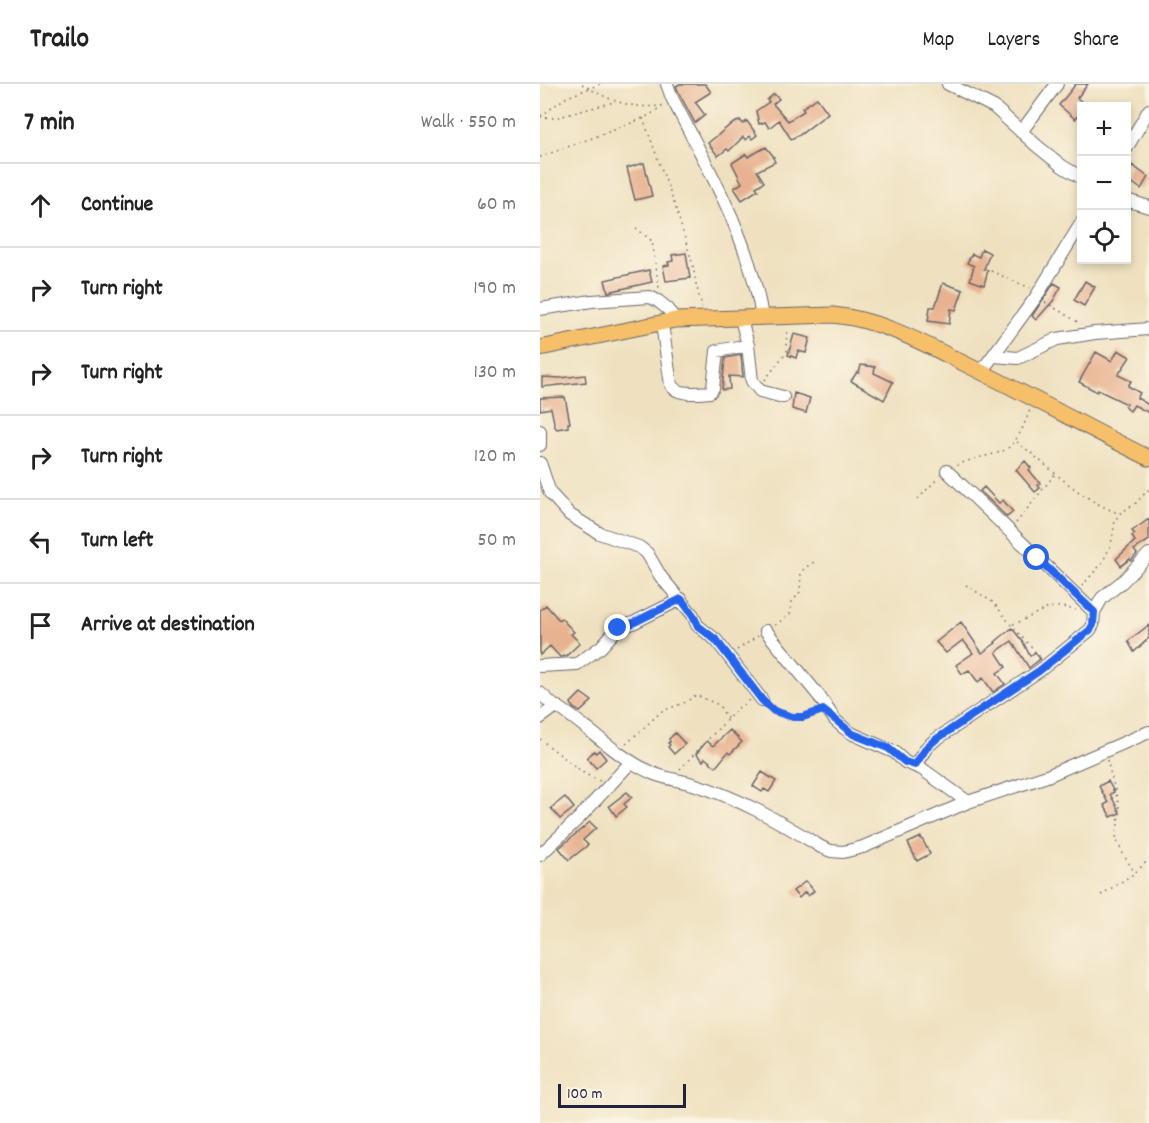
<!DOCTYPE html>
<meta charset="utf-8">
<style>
body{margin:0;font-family:Dekko,sans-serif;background:#f6f6f6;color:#222}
.controls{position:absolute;right:18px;top:18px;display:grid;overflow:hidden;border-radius:0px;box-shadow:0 3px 9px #0003}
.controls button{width:54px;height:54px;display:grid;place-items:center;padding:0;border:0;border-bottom:2px solid #e0e0e0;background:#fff;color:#222;font:30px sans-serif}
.scale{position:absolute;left:18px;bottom:15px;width:128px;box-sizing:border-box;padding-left:6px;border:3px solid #22223b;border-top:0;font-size:16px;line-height:21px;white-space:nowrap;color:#22223b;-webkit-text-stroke:4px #fcf5e5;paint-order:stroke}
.stop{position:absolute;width:18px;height:18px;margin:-14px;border:4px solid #2563eb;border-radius:50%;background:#fff}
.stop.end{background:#2563eb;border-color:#fff;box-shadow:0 2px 6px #0008}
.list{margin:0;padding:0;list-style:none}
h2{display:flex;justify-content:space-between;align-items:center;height:78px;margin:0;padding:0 24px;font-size:26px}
h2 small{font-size:20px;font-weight:400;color:#767676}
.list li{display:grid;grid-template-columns:39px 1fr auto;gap:18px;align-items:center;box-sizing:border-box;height:84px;padding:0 24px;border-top:2px solid #e0e0e0}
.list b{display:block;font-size:22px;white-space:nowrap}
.list em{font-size:20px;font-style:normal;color:#767676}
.icon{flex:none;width:33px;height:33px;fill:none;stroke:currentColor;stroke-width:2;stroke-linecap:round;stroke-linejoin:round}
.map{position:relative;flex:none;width:609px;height:1039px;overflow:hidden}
header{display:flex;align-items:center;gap:36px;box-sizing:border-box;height:84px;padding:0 30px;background:#fff;border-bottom:2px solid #e0e0e0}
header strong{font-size:28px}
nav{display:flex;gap:33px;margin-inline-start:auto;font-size:21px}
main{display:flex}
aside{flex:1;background:#fff}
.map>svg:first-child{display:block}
.building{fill:#e8b290}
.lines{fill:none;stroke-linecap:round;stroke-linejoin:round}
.minor-casing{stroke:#6a656a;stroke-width:14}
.major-casing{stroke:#6a656a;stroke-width:17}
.path{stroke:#6a656a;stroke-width:1.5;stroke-dasharray:1.5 4.5;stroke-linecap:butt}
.minor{stroke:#fff;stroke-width:12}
.major{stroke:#f6c06b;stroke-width:15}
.route{stroke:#2563eb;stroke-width:8}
</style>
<header>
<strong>Trailo</strong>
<nav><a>Map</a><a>Layers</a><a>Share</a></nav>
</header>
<main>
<aside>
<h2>7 min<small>Walk · 550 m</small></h2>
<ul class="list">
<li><svg class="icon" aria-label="ahead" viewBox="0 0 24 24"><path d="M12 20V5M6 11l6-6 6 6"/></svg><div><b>Continue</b></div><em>60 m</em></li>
<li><svg class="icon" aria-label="right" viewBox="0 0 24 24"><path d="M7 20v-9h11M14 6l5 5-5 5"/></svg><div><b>Turn right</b></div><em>190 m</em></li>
<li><svg class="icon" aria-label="right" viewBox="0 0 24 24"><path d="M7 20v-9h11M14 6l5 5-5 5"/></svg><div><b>Turn right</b></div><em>130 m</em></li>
<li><svg class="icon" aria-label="right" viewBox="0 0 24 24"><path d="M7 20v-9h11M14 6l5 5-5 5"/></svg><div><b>Turn right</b></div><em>120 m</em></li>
<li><svg class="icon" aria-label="left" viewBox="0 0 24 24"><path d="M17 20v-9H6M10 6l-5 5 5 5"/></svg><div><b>Turn left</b></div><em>50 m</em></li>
<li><svg class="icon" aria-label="arrive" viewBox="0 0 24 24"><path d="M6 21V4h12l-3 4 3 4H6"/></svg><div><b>Arrive at destination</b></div></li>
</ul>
</aside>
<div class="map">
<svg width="609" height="1039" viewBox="0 0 609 1039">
<rect width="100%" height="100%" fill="#fcf5e5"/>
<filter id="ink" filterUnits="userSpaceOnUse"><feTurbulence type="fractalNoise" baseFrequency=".0167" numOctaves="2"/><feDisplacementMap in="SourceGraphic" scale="12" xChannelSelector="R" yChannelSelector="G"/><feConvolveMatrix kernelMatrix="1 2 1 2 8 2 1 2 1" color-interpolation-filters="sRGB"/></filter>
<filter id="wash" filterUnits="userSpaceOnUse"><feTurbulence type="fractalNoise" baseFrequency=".008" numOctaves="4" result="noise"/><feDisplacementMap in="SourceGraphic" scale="24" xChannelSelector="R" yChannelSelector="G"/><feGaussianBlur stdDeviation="1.35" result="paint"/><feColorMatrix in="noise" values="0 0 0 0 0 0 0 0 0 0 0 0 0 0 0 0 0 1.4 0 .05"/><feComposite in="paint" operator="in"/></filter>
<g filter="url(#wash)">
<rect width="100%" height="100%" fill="#efe1c0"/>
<g id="blocks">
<!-- building -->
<path class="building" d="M140,0H165L171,8L155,18L165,31L155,39L140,11L136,2Z
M536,0H548L537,14L547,22H542V27L535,35L519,21Z
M234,10L239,15L233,20L248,37L264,27L262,24L277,14L288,29L261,50L251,55L239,36L229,44L225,38L219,40L216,27L229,18L227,16Z
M200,36L203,40L207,37L217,51L212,55L210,52L206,56L203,53L189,67L187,65L178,72L168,59L189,42Z
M226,63L234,73L233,74L235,78L217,87L224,98L216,103L218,106L202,116L194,104L202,99L192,79L206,70L208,73Z
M104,79L112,112L95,116L87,84Z
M592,81L608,93L601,105L586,94V89Z
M442,165L450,169L444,185L448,186L444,201L430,196L434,182L427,179L432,170L439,173Z
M146,169L150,194L126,197L123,182L129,181L128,178L133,177L132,171Z
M109,186L112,198L68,208L65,196Z
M545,197L555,203L544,222L534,216Z
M403,199L423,206L416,226L411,225L409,240L388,237L390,223H395Z
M514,199L521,203L513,217L496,236L492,232Z
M254,250L270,254L266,269L258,267L256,274L248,271Z
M578,266L590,273L578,291L591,297L588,302L600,309L597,314L609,321V329L594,321L590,327L585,323L587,320L558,306L557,308L539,298L556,268L572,277Z
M201,271L203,293L189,292L190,305L182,306L185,274Z
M321,281L335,283L334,289L353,298L344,316L311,297L317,288L319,289Z
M45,291L46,298L2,303V293L20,294Z
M254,309L270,314L266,329L252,325Z
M25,313L30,339H28V343L17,345L15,343L11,324L0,326V314Z
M485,377L491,384L489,386L500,399L498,401L500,404L495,408L476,386Z
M444,403L459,419L463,416L473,428L467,433L440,407Z
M609,435V456L594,466L597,470L591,477L590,475L581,482L576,475L595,457L592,452L595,450L592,447Z
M6,521L19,536L21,534L34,548L31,550L40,559L26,572L20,573L10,562L0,571V526Z
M421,538L442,569L456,559L455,558L472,544L483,558L490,572L495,568L500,575L489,584L472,557L456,568L466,583L457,589L465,600L453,608L443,594L438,598L429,586L422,590L416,581L433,569L423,556L406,569L396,558Z
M609,541V554L594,568L588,557Z
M41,609L52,617L40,628L33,624L31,619Z
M190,646L202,658L190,670L188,668L176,683L165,674L163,677L156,670L167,657L173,662Z
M135,649L145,660L134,670L128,663L130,661L128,659L130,658L129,655Z
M59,666L66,675L56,684L47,674L54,667L56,669Z
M222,688L236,697L229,708L224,705L222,708L213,702Z
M568,697L574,708L570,710L580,729L571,733L564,721L568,719L559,702Z
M87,708L92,713L84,720L87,723L76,732L69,722Z
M25,713L34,724L20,735L11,724Z
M50,738L56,744L43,756L48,761L29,776L19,764Z
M381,753L390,770L377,777L368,759Z
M266,797L274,807L268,812L265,808L259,814L253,807Z"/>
</g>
</g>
<g filter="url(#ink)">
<use href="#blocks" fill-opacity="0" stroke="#6a656a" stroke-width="1.5"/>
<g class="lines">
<defs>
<path id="minor" d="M127,0L132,14C168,83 210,156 222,233
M408,0L454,23L497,62L522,82L542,94
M481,48L517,0
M586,65L609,26
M586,116L609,123
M0,225L52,217L110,213L118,217L128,225L135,236
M201,235L208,261L212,297L220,307L243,313
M122,240L131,301C137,312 159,309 170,308L173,304L177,267L208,261
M454,272L478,274L517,255L555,249L609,245
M441,288L496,213L542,138
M0,347V361
M0,379L10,409L30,431L59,449L99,463L107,469L121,493L153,531L157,541L176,556L222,616
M407,387L554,528
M226,547L279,612L295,636L304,644L313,650L354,668L365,678L382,685L428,718
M0,582L37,580L61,563L78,544L93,539L141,515
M0,609L15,623
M0,634L15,623H18C50,644 77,673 112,689C126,695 139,696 153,700C199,714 241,738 281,763L291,767L303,768L323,763L428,718L507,692L609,648
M375,681L387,663L395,656L499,587L550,546L553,541L554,528L562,514L583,497L609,470
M0,771L39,734L91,678"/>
<path id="major" d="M0,264L135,236L293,231C341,236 379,257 421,278C485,309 546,343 609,374"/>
</defs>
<!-- minor casing -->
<use href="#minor" class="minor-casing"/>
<!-- major casing -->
<use href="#major" class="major-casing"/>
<!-- path -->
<path class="path" d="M42,0C68,16 89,25 121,22
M1,32L25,14L60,0
M0,33L15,34L74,18
M103,34L136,125L153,181L156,200L162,223
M0,73L82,43L110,31L123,21
M96,144L112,157L119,204
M451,187L490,204
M505,218L541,240
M225,296L247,267L246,258L248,245
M477,358C510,383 538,414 578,429
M417,381C463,362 469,381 490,326
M378,415L398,394
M476,439L515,390
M426,501L454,519L471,541L500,573
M542,502L562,479L571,461L575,437L579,430L596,419L609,405
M473,540C488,536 499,525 515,523C522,522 529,525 536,526
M235,541L250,530L252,518L260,508L261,488L266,483L276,477
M197,566L218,552
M231,623C245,635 261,635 276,627
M0,655L45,690L60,697
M86,660L122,627L146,618L156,611L179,621L188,636
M567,676L580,725L576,755L583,770L595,789
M140,685L197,625L209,616
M561,811L595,789L609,775"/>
<!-- minor -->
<use href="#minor" class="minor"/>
<!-- major -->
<use href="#major" class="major"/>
</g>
</g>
<g class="lines" filter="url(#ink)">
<!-- route -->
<path class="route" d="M78,544L93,539L141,515L153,531L158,542L176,556L222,616L234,627L253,633H263L283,626L313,650L348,664L365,678L375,681L387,663L395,656L499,587L550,546L553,541L554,528L497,474"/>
</g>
</svg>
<div class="controls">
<button>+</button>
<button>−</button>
<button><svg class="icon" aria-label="locate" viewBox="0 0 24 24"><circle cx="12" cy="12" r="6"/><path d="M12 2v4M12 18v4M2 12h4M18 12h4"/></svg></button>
</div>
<div class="scale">100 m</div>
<div class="stop" style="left:497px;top:474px"></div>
<div class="stop end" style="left:78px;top:544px"></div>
</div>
</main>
